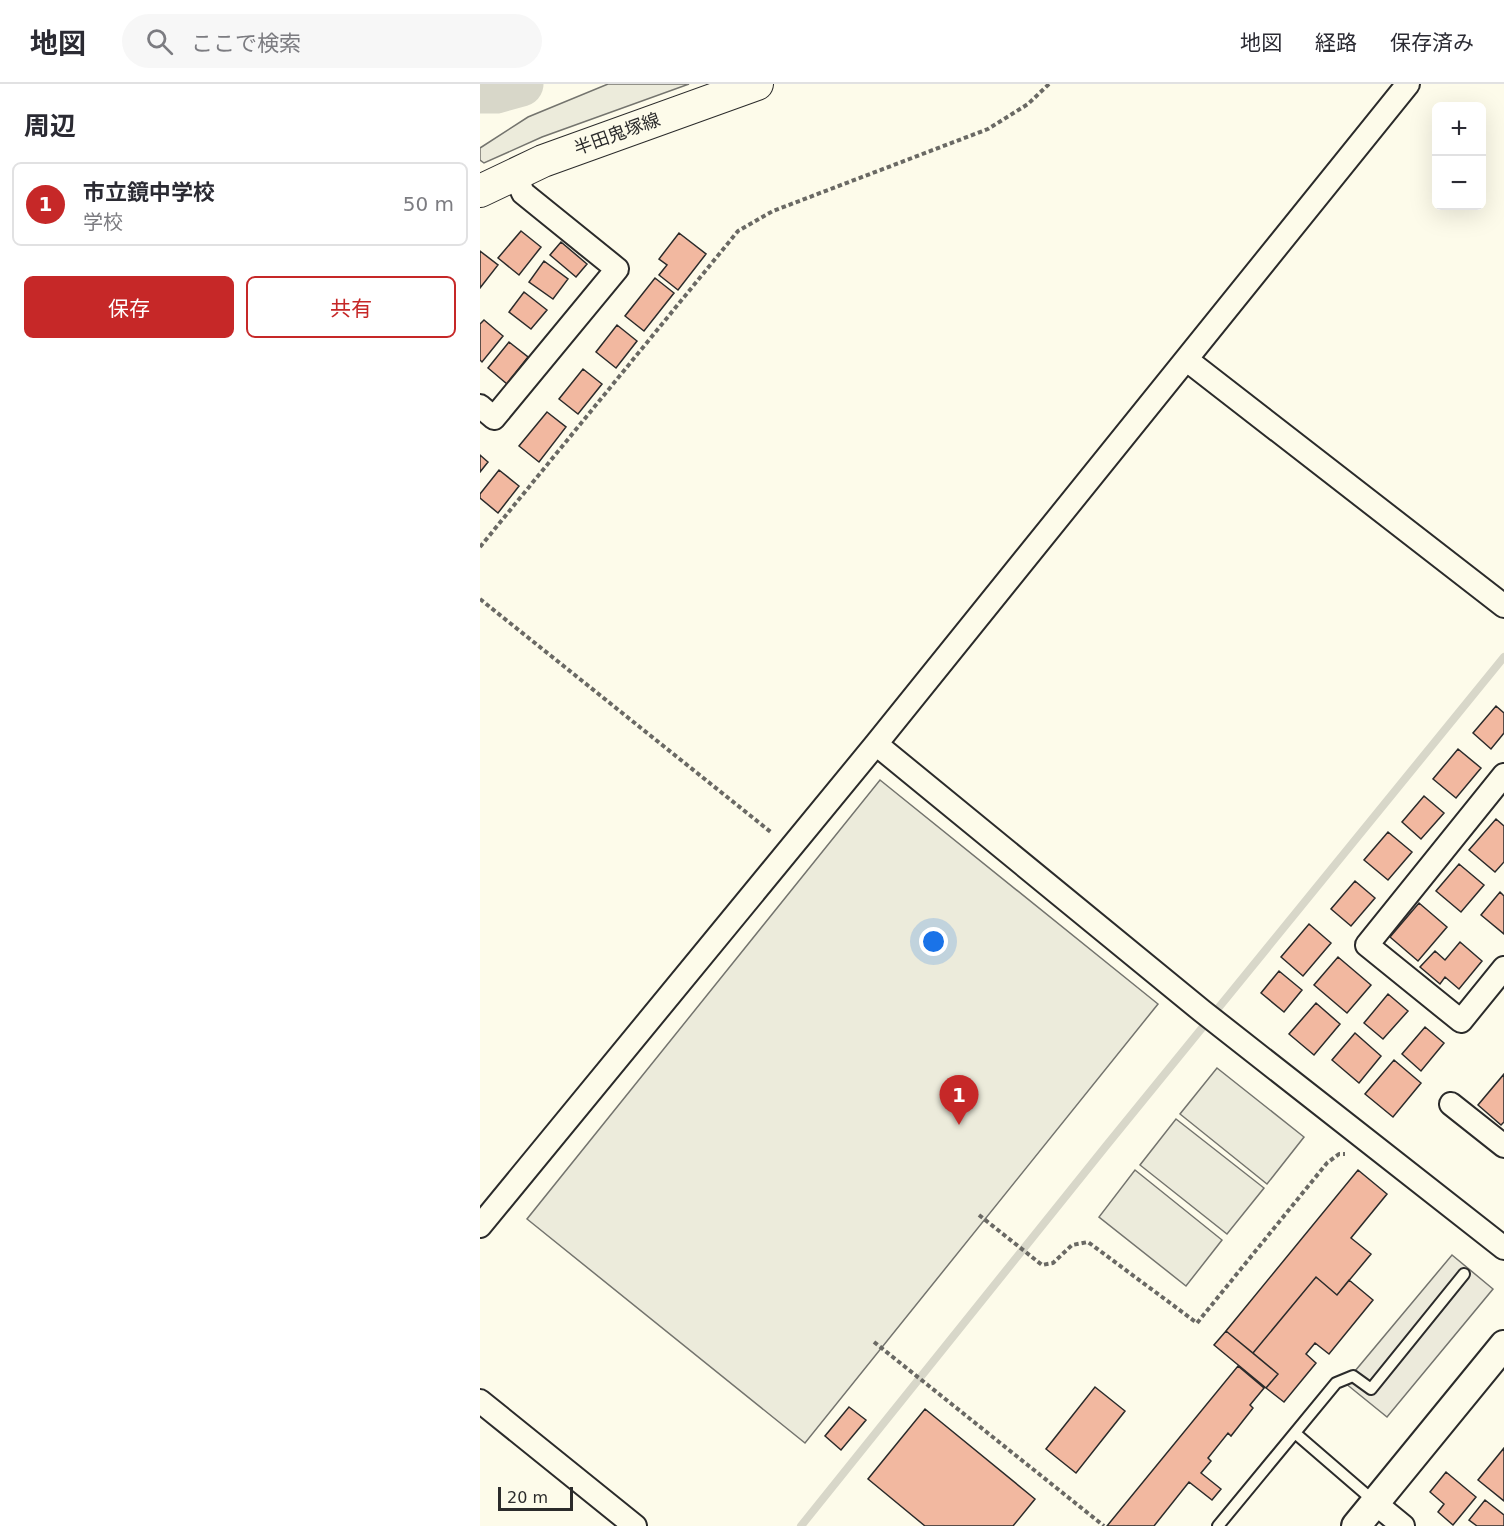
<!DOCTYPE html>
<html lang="ja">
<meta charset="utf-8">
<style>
body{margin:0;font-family:"DejaVu Sans","Noto Sans JP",sans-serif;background:#f7f7f7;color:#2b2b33}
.controls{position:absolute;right:18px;top:18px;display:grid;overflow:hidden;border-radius:9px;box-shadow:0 6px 24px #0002}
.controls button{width:54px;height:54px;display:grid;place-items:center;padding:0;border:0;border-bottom:2px solid #e1e1e2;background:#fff;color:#2b2b33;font:30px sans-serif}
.scale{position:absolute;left:18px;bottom:15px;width:75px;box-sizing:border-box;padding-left:6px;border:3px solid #2b2b2b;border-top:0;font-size:16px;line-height:21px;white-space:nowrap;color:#2b2b2b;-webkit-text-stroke:4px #fdfbea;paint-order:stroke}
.you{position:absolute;left:454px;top:858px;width:21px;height:21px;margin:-15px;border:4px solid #fff;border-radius:50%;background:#1a73e8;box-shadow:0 0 0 9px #1a73e833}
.badge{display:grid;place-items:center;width:39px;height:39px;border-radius:50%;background:#c62828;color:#fff;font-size:20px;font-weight:700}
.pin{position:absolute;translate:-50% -50px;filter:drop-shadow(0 2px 3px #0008)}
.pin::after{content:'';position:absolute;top:32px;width:21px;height:18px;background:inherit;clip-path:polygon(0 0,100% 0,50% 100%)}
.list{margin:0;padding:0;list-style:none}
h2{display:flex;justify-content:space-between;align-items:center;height:78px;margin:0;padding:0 24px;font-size:26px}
h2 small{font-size:20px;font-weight:400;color:#7c7c81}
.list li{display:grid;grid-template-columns:39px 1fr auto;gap:18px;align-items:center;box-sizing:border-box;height:84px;margin:0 12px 12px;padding:0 12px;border:2px solid #e1e1e2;border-radius:9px}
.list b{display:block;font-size:22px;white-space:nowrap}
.list p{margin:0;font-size:20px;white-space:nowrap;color:#7c7c81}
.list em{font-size:20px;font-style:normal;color:#7c7c81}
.actions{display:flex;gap:12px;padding:18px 24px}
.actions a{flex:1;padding:14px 0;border:2px solid #c62828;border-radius:9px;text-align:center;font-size:21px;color:#c62828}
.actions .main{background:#c62828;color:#fff}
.icon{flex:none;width:33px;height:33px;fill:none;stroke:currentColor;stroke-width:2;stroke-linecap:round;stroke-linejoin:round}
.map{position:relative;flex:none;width:1024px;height:1442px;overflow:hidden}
header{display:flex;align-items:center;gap:36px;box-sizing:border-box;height:84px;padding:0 30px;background:#fff;border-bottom:2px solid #e1e1e2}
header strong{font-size:28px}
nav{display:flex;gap:33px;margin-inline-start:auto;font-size:21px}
.search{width:420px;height:54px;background:#f7f7f7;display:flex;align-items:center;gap:15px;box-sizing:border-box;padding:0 21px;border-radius:33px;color:#7c7c81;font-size:22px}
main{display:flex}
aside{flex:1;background:#fff}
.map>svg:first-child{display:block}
.green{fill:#ecebdb;stroke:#74746e;stroke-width:1.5}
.parking{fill:#eceadb;stroke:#74746e;stroke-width:1.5}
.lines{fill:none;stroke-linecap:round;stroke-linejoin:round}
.stream{stroke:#d8d7c9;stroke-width:8}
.river{stroke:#d8d7c9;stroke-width:45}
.building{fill:#f2b8a0;stroke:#2b2b2b;stroke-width:1.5}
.service-casing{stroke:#2b2b2b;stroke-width:14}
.minor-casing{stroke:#2b2b2b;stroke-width:26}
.tertiary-casing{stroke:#2b2b2b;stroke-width:32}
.secondary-casing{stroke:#2b2b2b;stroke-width:34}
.path{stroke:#6a6964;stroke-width:4;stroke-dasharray:4.5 3;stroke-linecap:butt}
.service{stroke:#fdfbea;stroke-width:10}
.minor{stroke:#fdfbea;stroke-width:22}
.tertiary{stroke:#fdfbea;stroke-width:28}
.secondary{stroke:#fdfbea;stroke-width:32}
.labels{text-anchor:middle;stroke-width:4.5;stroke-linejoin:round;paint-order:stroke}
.street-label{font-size:18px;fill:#2b2b2b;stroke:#fdfbea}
</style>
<header>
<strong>地図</strong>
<div class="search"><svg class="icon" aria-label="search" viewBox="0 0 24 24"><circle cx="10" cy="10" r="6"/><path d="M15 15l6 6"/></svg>ここで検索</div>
<nav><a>地図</a><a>経路</a><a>保存済み</a></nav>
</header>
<main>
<aside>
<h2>周辺<small></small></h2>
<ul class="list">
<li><span class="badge">1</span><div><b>市立鏡中学校</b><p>学校</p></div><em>50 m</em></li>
</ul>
<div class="actions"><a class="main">保存</a><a>共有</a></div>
</aside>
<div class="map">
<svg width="1024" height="1442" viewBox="0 0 1024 1442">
<rect width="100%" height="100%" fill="#fdfbea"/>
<!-- green -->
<path class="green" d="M128,0H209L62,53L4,79L0,76V64L48,33Z
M400,696L678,920L325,1359L47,1135Z
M737,984L824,1053L787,1100L700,1030Z
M696,1035L784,1104L747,1150L660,1081Z
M655,1086L742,1156L706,1202L619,1133Z"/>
<!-- parking -->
<path class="parking" d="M972,1171L1013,1205L907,1333L865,1299Z"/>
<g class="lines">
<!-- stream -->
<path class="stream" d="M321,1442L626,1062L1024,573"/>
<!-- river -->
<path class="river" d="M0,7H16L41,0"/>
</g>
<!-- building -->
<path class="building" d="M41,147L61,163L39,191L18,174Z
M199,149L226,170L198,206L179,191L187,181L179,175Z
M81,158L107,180L96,193L70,171Z
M0,167L18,181L0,204Z
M64,177L88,195L73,215L49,198Z
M175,194L194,209L164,247L145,232Z
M44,208L67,226L51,245L29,228Z
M4,236L23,252L2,278L0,276V240Z
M137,241L157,257L136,284L116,268Z
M29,258L48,273L27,300L8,284Z
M103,285L122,300L98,330L79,315Z
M67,328L86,343L59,378L39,362Z
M0,371L8,378L0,388Z
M19,386L39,402L18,429L0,414V410Z
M1016,622L1024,629V649L1011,665L993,649Z
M978,665L1001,684L976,714L953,695Z
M944,712L964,729L941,755L922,738Z
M1016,735L1024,742V778L1015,788L989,766Z
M908,748L932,768L908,796L884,776Z
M979,780L1004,801L981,828L956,807Z
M875,797L895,814L871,842L851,825Z
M1020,808L1024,812V850L1001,831Z
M939,819L967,843L938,877L910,853Z
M829,840L851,859L823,892L801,873Z
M980,858L1002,877L979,905L965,893L960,900L940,883L955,867L965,876Z
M858,873L891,901L867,929L834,901Z
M799,887L822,906L804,928L781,909Z
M908,910L928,927L903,955L884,939Z
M836,919L860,940L834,971L809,950Z
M945,943L964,959L941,987L922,970Z
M875,949L901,972L879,999L852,976Z
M914,976L941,999L913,1033L885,1010Z
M1024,990V1038L1021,1041L998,1021Z
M878,1086L907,1110L871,1154L891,1170L857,1211L836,1193L773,1269L746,1247Z
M836,1193L857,1211L869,1196L893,1216L849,1270L835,1259L826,1270L836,1279L804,1318L786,1304L798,1290L773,1269Z
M746,1247L798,1290L786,1304L734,1261Z
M758,1282L784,1304L770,1321L773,1324L751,1352L748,1349L728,1374L731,1377L721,1389L741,1405L732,1416L709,1398L674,1442H627Z
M615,1303L645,1327L596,1389L566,1365Z
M369,1323L386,1336L361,1366L345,1352Z
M445,1325L555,1415L533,1442H445L388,1395Z
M1024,1364V1417L998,1396Z
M966,1388L996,1413L973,1441L958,1428L964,1420L950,1408Z
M1005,1416L1024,1431V1442H997L989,1436Z"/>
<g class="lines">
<defs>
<path id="service" d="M815,1349L895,1418
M738,1442L856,1299L873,1292L891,1305L984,1190"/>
<path id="minor" d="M707,276L1024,522
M0,322L14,334L137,185L43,109L35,90
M396,660L722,927L1024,1164
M1024,691L887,861L981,937L1024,884
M971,1020L1024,1062
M0,1142L396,660L928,0
M0,1317L155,1442
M895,1419L923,1442"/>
<path id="tertiary" d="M876,1442L1024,1261"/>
<path id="secondary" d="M0,107L63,77L277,0"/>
</defs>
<!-- service casing -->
<use href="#service" class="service-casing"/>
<!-- minor casing -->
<use href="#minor" class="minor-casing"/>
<!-- tertiary casing -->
<use href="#tertiary" class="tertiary-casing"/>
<!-- secondary casing -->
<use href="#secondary" class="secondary-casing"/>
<!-- path -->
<path class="path" d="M0,463L258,147L293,127L508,45L548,20L569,0
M0,515L292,749
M499,1131L562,1181L573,1179L592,1161L608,1158L717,1239L847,1079L859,1070H865
M394,1258L624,1442"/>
<!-- service -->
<use href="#service" class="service"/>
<!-- minor -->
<use href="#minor" class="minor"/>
<!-- tertiary -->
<use href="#tertiary" class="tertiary"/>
<!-- secondary -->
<use href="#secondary" class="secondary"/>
</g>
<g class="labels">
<!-- street labels -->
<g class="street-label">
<text transform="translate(137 50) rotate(-20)" y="6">半田鬼塚線</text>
</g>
</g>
</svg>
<div class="controls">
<button>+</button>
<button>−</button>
</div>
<div class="scale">20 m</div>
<div class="you"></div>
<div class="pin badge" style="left:479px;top:1041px">1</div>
</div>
</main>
